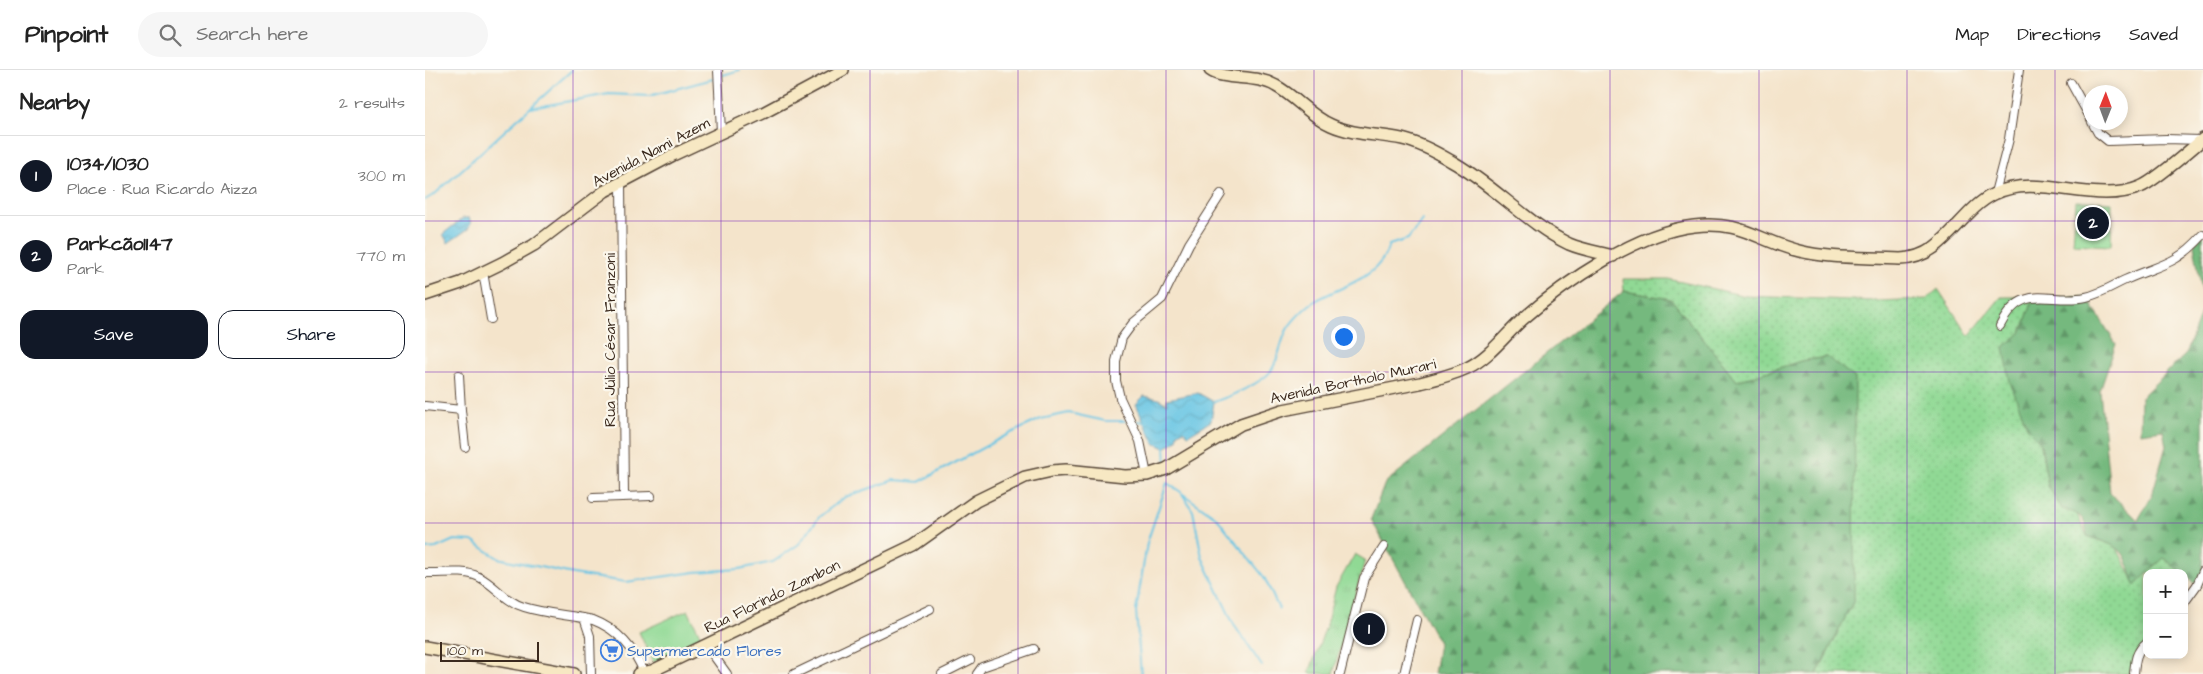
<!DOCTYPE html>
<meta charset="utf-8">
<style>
body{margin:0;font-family:"Architects Daughter",sans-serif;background:#f6f6f6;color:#222}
.controls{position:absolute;right:15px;bottom:15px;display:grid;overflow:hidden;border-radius:10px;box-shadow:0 2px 12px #0003}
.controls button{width:45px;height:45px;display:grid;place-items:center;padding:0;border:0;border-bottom:1px solid #e0e0e0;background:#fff;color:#222;font:25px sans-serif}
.compass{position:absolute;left:1658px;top:15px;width:45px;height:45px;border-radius:50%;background:#fff;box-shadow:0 2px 12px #0003;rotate:1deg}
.scale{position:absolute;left:15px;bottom:12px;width:99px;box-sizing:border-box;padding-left:5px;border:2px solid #3b2a1e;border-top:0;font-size:14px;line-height:18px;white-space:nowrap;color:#3b2a1e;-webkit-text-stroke:4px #fbf7ec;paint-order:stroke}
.you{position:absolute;left:918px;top:266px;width:18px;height:18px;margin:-12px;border:4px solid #fff;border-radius:50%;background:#1a73e8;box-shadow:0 0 0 8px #1a73e833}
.badge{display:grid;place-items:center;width:32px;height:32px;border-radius:50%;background:#111827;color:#fff;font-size:16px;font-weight:700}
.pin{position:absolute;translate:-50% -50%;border:2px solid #fff;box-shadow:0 1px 5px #0006}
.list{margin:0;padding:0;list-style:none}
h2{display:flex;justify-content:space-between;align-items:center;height:65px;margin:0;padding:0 20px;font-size:21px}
h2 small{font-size:16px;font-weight:400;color:#767676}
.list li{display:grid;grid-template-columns:32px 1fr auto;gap:15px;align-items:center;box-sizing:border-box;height:80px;padding:0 20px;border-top:1px solid #e0e0e0}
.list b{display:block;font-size:19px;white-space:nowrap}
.list p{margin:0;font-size:16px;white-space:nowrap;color:#767676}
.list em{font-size:16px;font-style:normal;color:#767676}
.actions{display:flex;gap:10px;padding:15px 20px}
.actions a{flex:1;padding:11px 0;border:1px solid #111827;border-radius:15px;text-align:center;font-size:18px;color:#111827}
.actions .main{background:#111827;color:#fff}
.icon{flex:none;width:28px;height:28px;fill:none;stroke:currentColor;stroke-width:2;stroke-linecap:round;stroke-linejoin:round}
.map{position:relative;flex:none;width:1778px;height:604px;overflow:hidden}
header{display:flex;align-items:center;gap:30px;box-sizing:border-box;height:70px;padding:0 25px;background:#fff;border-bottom:1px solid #e0e0e0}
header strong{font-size:24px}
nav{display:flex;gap:28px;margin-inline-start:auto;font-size:18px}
.search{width:350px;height:45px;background:#f6f6f6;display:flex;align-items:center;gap:12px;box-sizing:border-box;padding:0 18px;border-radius:28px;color:#767676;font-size:19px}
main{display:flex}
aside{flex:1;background:#fff}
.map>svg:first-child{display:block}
.grass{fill:url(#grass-dots);stroke:#668259}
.forest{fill:url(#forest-firs);stroke:#58724e}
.park{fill:url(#park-tufts);stroke:#668259}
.pitch{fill:#90d994;stroke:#668259}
.water{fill:url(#water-waves);stroke:#507881}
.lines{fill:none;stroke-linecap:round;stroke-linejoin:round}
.stream{stroke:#66c5e4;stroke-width:2}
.street-casing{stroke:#574638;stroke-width:10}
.secondary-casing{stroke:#574638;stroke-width:14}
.street{stroke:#fff;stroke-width:8}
.secondary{stroke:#f7e8c3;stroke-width:11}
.grid{fill:none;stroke:#7b2cbf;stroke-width:1;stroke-opacity:0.55}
.labels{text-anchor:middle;stroke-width:4.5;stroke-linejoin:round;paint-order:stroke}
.street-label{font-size:15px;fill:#3b2a1e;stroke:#fbf7ec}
.shop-label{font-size:15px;fill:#366cbe;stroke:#fbf7ec;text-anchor:start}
</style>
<header>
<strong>Pinpoint</strong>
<div class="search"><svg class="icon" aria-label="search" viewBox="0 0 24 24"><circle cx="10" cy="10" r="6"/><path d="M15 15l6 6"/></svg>Search here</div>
<nav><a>Map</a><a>Directions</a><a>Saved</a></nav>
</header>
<main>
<aside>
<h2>Nearby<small>2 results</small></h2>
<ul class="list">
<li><span class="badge">1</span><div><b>1034/1030</b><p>Place · Rua Ricardo Aizza</p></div><em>300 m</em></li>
<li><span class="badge">2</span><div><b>Parkcão1147</b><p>Park</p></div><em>770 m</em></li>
</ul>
<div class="actions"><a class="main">Save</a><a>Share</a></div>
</aside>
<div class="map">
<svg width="1778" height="604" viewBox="0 0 1778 604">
<defs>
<pattern id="grass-dots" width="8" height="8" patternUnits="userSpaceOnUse" patternTransform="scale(1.25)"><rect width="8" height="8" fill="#90d994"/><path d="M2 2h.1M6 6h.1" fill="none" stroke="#7dba7f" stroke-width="1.8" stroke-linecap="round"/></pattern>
<pattern id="forest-firs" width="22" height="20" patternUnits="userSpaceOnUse" patternTransform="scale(1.25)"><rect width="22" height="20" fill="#74b97e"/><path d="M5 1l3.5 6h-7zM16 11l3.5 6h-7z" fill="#609767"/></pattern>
<pattern id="park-tufts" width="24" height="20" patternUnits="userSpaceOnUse" patternTransform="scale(1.25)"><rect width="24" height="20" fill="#90d994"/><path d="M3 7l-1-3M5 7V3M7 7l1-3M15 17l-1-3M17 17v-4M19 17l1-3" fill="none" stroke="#7dba7f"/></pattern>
<pattern id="water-waves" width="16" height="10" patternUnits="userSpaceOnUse" patternTransform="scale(1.25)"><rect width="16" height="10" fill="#66c5e4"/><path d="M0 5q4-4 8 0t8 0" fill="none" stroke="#59a9c3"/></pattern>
</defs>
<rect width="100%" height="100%" fill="#fbf7ec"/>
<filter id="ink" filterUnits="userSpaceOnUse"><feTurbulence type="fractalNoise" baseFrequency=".02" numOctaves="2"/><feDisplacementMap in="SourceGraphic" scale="10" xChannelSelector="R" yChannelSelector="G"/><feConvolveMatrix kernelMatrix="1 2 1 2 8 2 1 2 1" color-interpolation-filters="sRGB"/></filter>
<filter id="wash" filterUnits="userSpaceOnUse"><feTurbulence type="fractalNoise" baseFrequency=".0096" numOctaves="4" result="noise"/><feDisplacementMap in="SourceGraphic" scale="20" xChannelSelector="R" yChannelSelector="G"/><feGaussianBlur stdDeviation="1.12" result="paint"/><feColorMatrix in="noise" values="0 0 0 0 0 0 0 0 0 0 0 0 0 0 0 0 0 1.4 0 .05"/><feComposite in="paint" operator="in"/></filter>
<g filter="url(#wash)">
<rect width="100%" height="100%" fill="#f4e4cb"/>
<!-- grass -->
<path class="grass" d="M1198,209H1243L1321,226L1452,231L1502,229L1513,219L1544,266L1576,227H1609L1596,263L1623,416L1651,442L1662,466L1691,476L1708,509L1739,488L1757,503H1722V571L1708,604H1392L1429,530L1402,287L1376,291L1312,311L1246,229L1199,221Z"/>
<!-- forest -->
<path class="forest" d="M1778,165V228L1769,175Z
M1199,221L1246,229L1312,311L1376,291L1402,287L1430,308L1429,530L1392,604H1009L1014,573L946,449L960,413Z
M1609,227H1662L1691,274L1675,321L1685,423L1713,450L1727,425L1741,376L1738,360L1715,363L1716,327L1761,284L1778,238V503L1772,515L1739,488L1722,503L1710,516C1698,478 1701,479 1662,466C1660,447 1656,444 1637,439L1623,416L1616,374L1602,357L1585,312L1579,277L1596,263Z"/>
<!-- park -->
<path class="park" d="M1651,131L1687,132L1686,176L1648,174Z
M930,484L940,490L908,604L884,603L901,556L911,517Z"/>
<!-- pitch -->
<path class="pitch" d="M263,540L278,571L228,593L214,562Z"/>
<!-- water -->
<path class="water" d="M38,148H44L46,153L43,159L23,173L18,164Z
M773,323L789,332L786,351L763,365L759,360L753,363L752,370L740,378L729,373L711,334L719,326L734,329L742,334V329Z"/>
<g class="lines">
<!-- stream -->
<path class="stream" d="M298,5L314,0
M106,38L184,24L224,26L288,9
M0,130L10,124L147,0
M789,332C804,327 837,313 846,301C855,288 855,271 863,258C868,250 880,238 887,233C913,216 954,211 964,175L983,169L997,150
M712,351L721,352
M740,377L741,393
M758,424L792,448L839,507L854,539
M0,479L11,478L29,470L47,471L73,488L148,504L201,512L270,502L314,499L348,492L374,474L395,446L420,427L469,410L494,412L578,367L616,349L644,343L680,351H700
M716,604L711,541L722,473L742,413L756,422L768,441L777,487L809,555L837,596"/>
</g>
</g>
<g filter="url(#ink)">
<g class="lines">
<defs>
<path id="street" d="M293,0L296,62
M1646,13L1666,49
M1667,52L1673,63L1683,71L1741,69L1776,70
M196,113L199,427
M1570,123L1584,69L1594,0
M58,202L66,249
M1575,256C1598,210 1625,235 1661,227C1675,224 1687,216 1700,210C1735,194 1749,197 1778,165
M0,336L36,340L34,305
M36,340L40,377
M722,405L715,371L695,328L691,311V291L697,268L708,253L737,229L764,174L796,124
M168,428L226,426
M0,503C18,504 37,499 54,507C70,515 81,532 99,537C121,544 146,545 168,550C192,559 210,579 219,603
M1759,533L1772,515L1778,501
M159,548L165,566L166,604
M281,575L302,604
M369,604L505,539
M517,604L545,590
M552,604L557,597L609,579
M915,604L939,508L959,477
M979,604L992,550
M1709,604C1710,590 1711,581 1722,572"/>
<path id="secondary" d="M785,0C800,11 831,4 851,16C871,27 885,46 906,55C928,65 954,64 977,69C994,73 1011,82 1026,91C1068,114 1101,153 1144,174C1158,180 1173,182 1188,186
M0,225L36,213L77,193L109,175L180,121L248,85L338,43L418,0
M0,577L149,604
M213,604L227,601L489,475L551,431L600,407L627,401L641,400L700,406L722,405L741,399L816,354L858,340L995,313C1011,309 1027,305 1042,298C1064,288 1081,264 1098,249C1140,212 1213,162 1269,156C1316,150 1333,171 1374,181C1406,189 1442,187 1475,189C1520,188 1534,141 1569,124C1613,102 1669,136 1715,117C1729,112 1765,80 1778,69"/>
</defs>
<!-- street casing -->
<use href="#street" class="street-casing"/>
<!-- secondary casing -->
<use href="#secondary" class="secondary-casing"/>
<!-- street -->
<use href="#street" class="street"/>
<!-- secondary -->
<use href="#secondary" class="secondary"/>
</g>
</g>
<!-- grid -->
<path class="grid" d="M148,0V604M296,0V604M445,0V604M593,0V604M741,0V604M889,0V604M1037,0V604M1185,0V604M1334,0V604M1482,0V604M1630,0V604M0,151H1778M0,302H1778M0,453H1778"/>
<!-- icons -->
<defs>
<symbol id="supermarket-ring" viewBox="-11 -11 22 22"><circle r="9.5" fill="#fbf7ec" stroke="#3f7fe0" stroke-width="1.5"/><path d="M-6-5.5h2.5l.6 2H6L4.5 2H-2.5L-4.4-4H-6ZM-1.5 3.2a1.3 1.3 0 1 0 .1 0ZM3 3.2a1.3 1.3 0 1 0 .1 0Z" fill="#3f7fe0"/></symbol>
</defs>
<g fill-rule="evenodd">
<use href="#supermarket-ring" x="174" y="568" width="25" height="25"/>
</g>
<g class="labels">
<!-- street labels -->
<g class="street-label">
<text transform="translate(226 82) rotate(-28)" y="5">Avenida Nami Azem</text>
<text transform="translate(185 270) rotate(-90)" y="5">Rua Júlio César Franzoni</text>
<text transform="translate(928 311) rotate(-12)" y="5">Avenida Bortholo Murari</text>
<text transform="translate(347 526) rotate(-26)" y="5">Rua Florindo Zambon</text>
</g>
<!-- shop labels -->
<g class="shop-label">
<text x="202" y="586">Supermercado Flores</text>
</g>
</g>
</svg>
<div class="controls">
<button>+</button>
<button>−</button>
</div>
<svg class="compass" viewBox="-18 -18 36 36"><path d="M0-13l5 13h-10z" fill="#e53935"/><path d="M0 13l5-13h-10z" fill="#767676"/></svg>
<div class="scale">100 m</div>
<div class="you"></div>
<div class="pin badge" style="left:944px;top:559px">1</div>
<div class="pin badge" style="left:1668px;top:153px">2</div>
</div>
</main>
